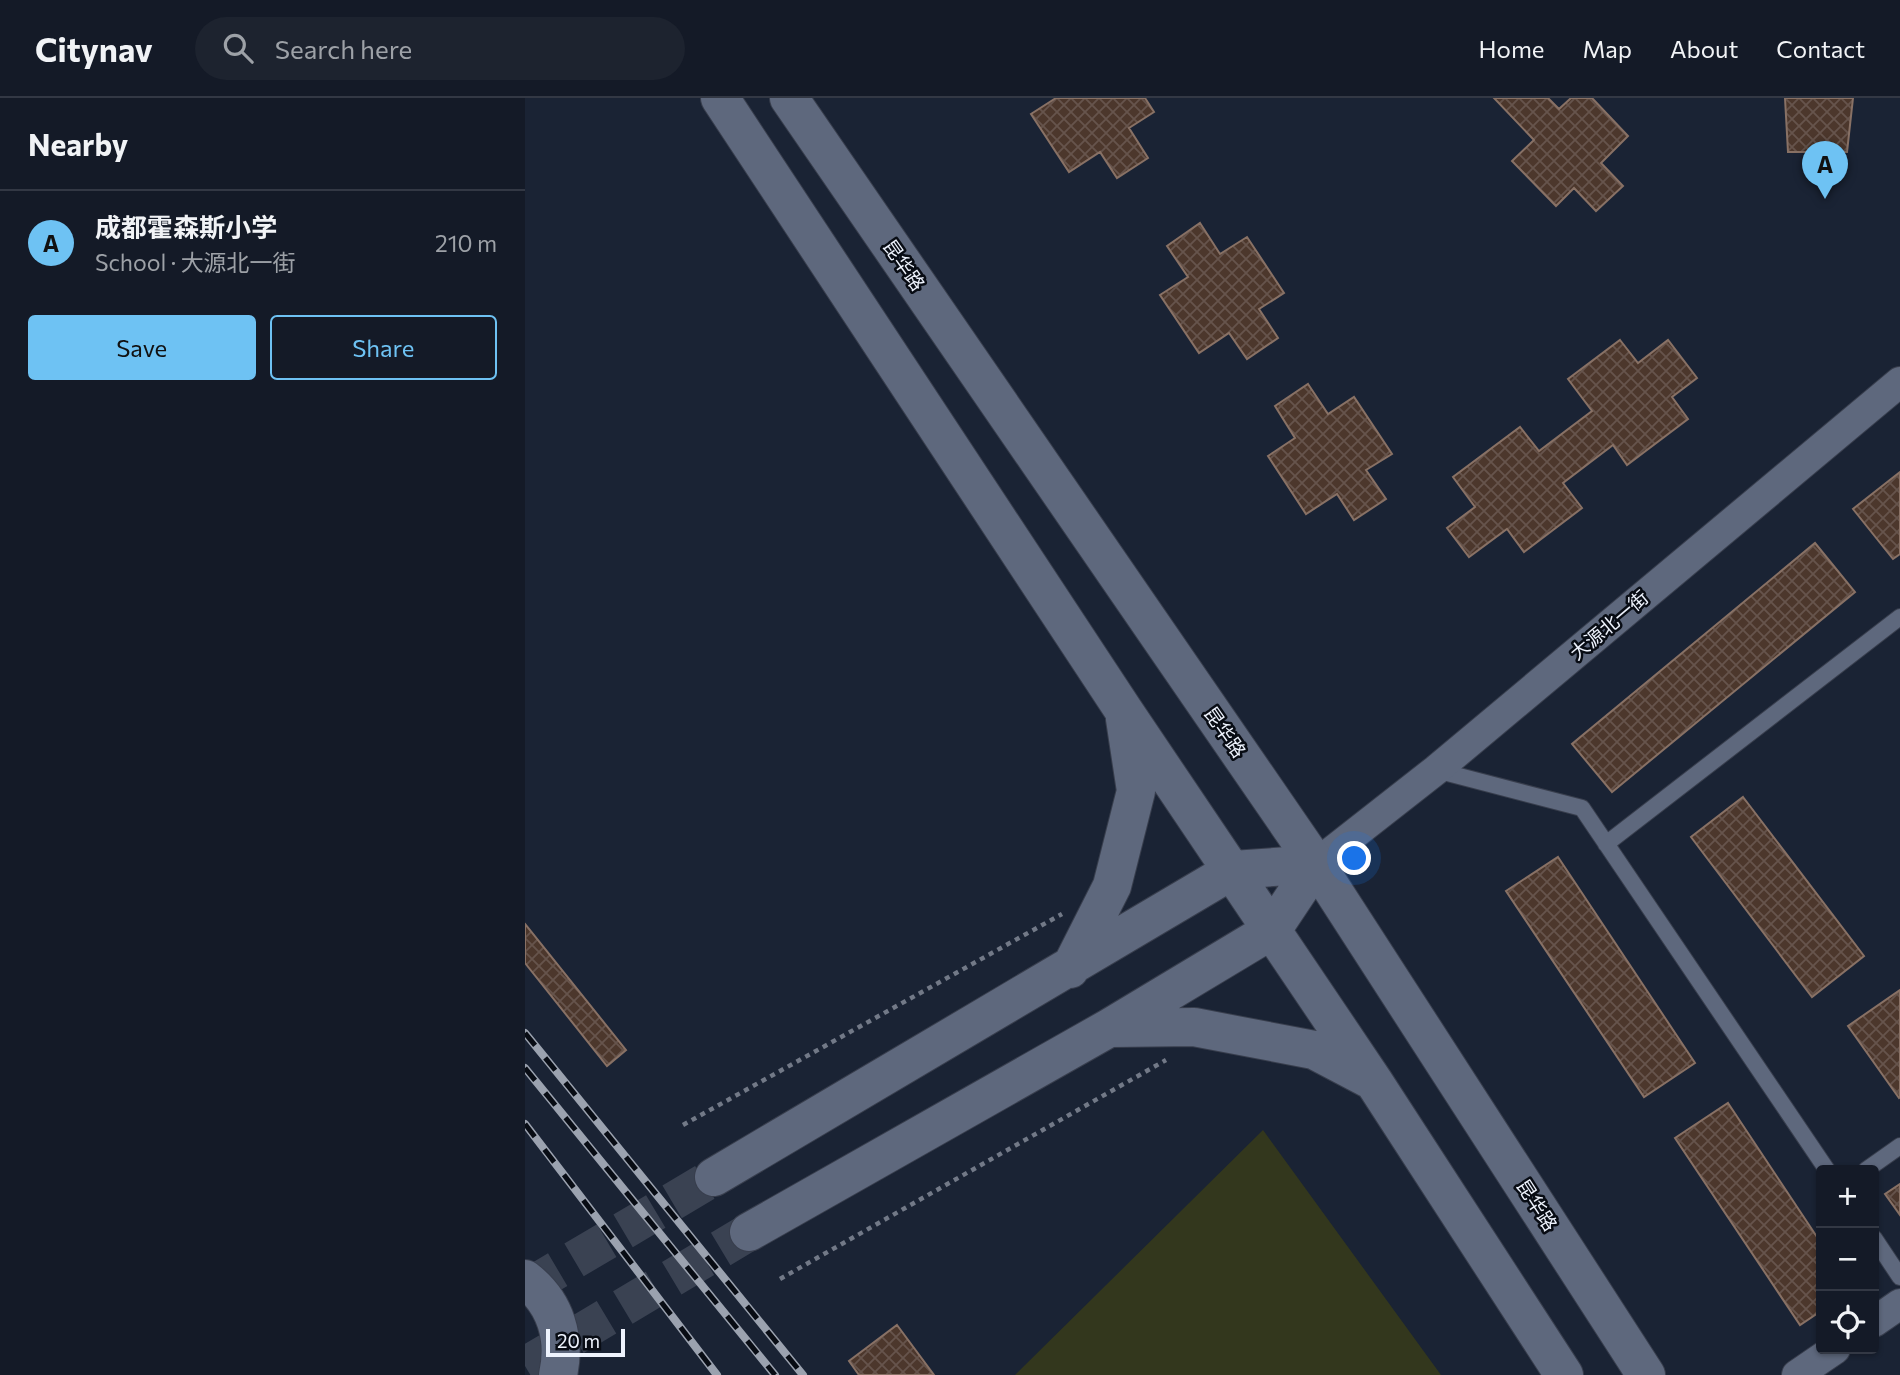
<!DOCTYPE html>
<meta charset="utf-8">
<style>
body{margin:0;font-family:Commissioner,"Noto Sans SC",sans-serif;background:#1d232f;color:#f1f3f6}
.controls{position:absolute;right:21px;bottom:21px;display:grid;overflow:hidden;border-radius:7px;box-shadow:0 2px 5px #0004}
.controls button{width:63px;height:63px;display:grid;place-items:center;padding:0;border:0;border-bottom:2px solid #333844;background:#141a27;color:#f1f3f6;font:35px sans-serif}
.scale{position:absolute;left:21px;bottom:18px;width:79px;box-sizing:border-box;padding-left:7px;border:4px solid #eef3fd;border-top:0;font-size:19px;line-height:24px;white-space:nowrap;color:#eef3fd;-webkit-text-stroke:5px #080c14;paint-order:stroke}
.you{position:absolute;left:830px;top:761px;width:24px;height:24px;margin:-18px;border:5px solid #fff;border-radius:50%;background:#1a73e8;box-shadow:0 0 0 10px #1a73e833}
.badge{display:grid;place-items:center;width:46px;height:46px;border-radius:50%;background:#6ec2f3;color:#111;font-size:23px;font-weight:700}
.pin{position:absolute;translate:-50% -58px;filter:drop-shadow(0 2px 4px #0008)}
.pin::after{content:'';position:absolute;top:37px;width:24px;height:21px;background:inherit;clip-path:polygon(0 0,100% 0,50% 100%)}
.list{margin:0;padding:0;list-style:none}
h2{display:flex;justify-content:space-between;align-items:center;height:91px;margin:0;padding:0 28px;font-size:30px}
h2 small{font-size:23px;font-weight:400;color:#9da1a7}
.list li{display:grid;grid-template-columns:46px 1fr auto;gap:21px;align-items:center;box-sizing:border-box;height:105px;padding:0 28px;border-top:2px solid #333844}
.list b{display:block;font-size:26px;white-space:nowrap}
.list p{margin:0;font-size:23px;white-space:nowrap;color:#9da1a7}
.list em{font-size:23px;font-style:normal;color:#9da1a7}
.actions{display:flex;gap:14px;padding:21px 28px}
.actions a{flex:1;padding:16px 0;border:2px solid #6ec2f3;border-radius:7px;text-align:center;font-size:24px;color:#6ec2f3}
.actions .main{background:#6ec2f3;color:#111}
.icon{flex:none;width:38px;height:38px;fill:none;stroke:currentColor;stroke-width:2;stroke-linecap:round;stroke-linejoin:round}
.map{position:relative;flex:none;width:1375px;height:1277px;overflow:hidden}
header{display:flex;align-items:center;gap:42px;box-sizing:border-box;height:98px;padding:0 35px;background:#141a27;border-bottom:2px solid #333844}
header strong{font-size:33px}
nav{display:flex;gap:38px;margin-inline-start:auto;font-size:24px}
.search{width:490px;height:63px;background:#1d232f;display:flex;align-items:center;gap:18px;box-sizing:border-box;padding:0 24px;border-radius:38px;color:#9da1a7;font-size:26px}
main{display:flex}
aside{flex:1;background:#141a27}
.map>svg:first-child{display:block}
.green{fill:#33371d}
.building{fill:url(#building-cross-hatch);stroke:#887165;stroke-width:2}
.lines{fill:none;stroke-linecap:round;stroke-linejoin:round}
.secondary-tunnel{stroke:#3a4252;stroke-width:38;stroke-dasharray:38 19;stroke-linecap:butt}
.lane-casing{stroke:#383e4d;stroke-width:18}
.street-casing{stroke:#383e4d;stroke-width:32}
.secondary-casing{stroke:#383e4d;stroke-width:40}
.path{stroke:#727987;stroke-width:4.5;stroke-dasharray:5 5;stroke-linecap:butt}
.lane{stroke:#5e687d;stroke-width:16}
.street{stroke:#5e687d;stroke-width:30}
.secondary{stroke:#5e687d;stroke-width:38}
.rail-casing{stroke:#9ba2af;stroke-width:8}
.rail{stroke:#080c14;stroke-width:5;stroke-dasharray:16;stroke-linecap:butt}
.labels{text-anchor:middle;stroke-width:5;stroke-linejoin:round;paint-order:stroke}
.street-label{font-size:19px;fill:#eef3fd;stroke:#080c14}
</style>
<header>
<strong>Citynav</strong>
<div class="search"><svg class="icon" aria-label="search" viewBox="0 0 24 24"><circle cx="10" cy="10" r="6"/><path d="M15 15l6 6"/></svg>Search here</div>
<nav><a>Home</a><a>Map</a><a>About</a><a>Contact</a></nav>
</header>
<main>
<aside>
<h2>Nearby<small></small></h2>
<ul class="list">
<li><span class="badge">A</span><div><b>成都霍森斯小学</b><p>School · 大源北一街</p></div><em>210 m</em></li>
</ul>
<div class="actions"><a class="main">Save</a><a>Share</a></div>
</aside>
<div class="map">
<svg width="1375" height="1277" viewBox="0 0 1375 1277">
<defs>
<pattern id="building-cross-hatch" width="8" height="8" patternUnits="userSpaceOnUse" patternTransform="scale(1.75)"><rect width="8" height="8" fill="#4c372c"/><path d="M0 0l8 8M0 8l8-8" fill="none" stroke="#66544c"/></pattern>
</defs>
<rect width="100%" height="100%" fill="#1a2334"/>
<!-- green -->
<path class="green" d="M738,1032L916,1277H490Z"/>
<!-- building -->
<path class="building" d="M531,0H620L629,14L604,30L623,60L592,80L575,54L544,74L506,16Z
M969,0H1023L1034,11L1046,0H1067L1103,38L1076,65L1098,88L1071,113L1049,90L1031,108L987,63L1009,42Z
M1260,0H1328L1322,54H1263Z
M675,125L695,156L722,139L759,195L734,211L753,240L722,261L704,235L674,255L635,197L663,179L642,148Z
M1095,242L1113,265L1143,242L1172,280L1147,299L1163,321L1102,367L1088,347L1038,385L1057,410L999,454L982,431L944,459L922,430L950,409L928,379L995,329L1014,353L1067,313L1043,281Z
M783,286L803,316L829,299L867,356L841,372L861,401L829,422L812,396L781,416L743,358L770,340L750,308Z
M1375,374V456L1368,461L1328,411Z
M1290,445L1330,494L1087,694L1047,646Z
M1218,699L1339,858L1287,899L1166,739Z
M1033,759L1170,965L1119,999L981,793Z
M0,826L101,952L82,968L0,865Z
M1375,892V999L1374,1000L1323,928Z
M1203,1005L1296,1145V1213L1275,1227L1150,1040Z
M1375,1086V1117L1360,1096Z
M372,1227L409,1277H334L324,1263Z"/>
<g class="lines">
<!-- secondary-tunnel -->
<path class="secondary-tunnel" d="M0,1191L189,1079
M0,1268L224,1134"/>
<defs>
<path id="lane" d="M911,672L1057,710L1302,1072
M1081,746L1375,519
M1341,1072L1375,1048
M1349,1140L1375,1179"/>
<path id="street" d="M791,766L911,672L1375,284
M1349,1224L1375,1206
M1272,1277L1310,1251"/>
<path id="secondary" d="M195,0L599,613L849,984L1039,1277
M264,0L791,766L1121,1277
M545,871L587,788L611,693L600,621
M586,930L669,929L789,952L846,982
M189,1079L708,772L791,766
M224,1134L584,930L747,832L791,766
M0,1181C31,1205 41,1240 33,1277"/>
</defs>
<!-- lane casing -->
<use href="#lane" class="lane-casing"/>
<!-- street casing -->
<use href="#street" class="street-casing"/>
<!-- secondary casing -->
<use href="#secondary" class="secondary-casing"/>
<!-- path -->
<path class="path" d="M158,1027L537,816
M255,1181L641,962"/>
<!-- lane -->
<use href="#lane" class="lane"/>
<!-- street -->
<use href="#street" class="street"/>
<!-- secondary -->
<use href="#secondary" class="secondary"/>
<defs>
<path id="rail" d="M0,935L278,1277
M0,970L250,1277
M0,1026L192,1277"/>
</defs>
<!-- rail casing -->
<use href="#rail" class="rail-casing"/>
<!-- rail -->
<use href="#rail" class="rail"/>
</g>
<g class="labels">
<!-- street labels -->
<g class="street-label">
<text transform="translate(379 167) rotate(55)" y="7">昆华路</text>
<text transform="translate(1084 527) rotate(-40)" y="7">大源北一街</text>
<text transform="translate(700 634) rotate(55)" y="7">昆华路</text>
<text transform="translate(1012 1107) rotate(57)" y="7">昆华路</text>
</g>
</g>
</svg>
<div class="controls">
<button>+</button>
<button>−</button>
<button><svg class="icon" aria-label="locate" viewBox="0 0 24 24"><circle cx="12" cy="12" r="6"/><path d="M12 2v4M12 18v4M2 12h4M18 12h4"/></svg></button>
</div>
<div class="scale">20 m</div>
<div class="you"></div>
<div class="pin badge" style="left:1300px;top:101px">A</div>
</div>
</main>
